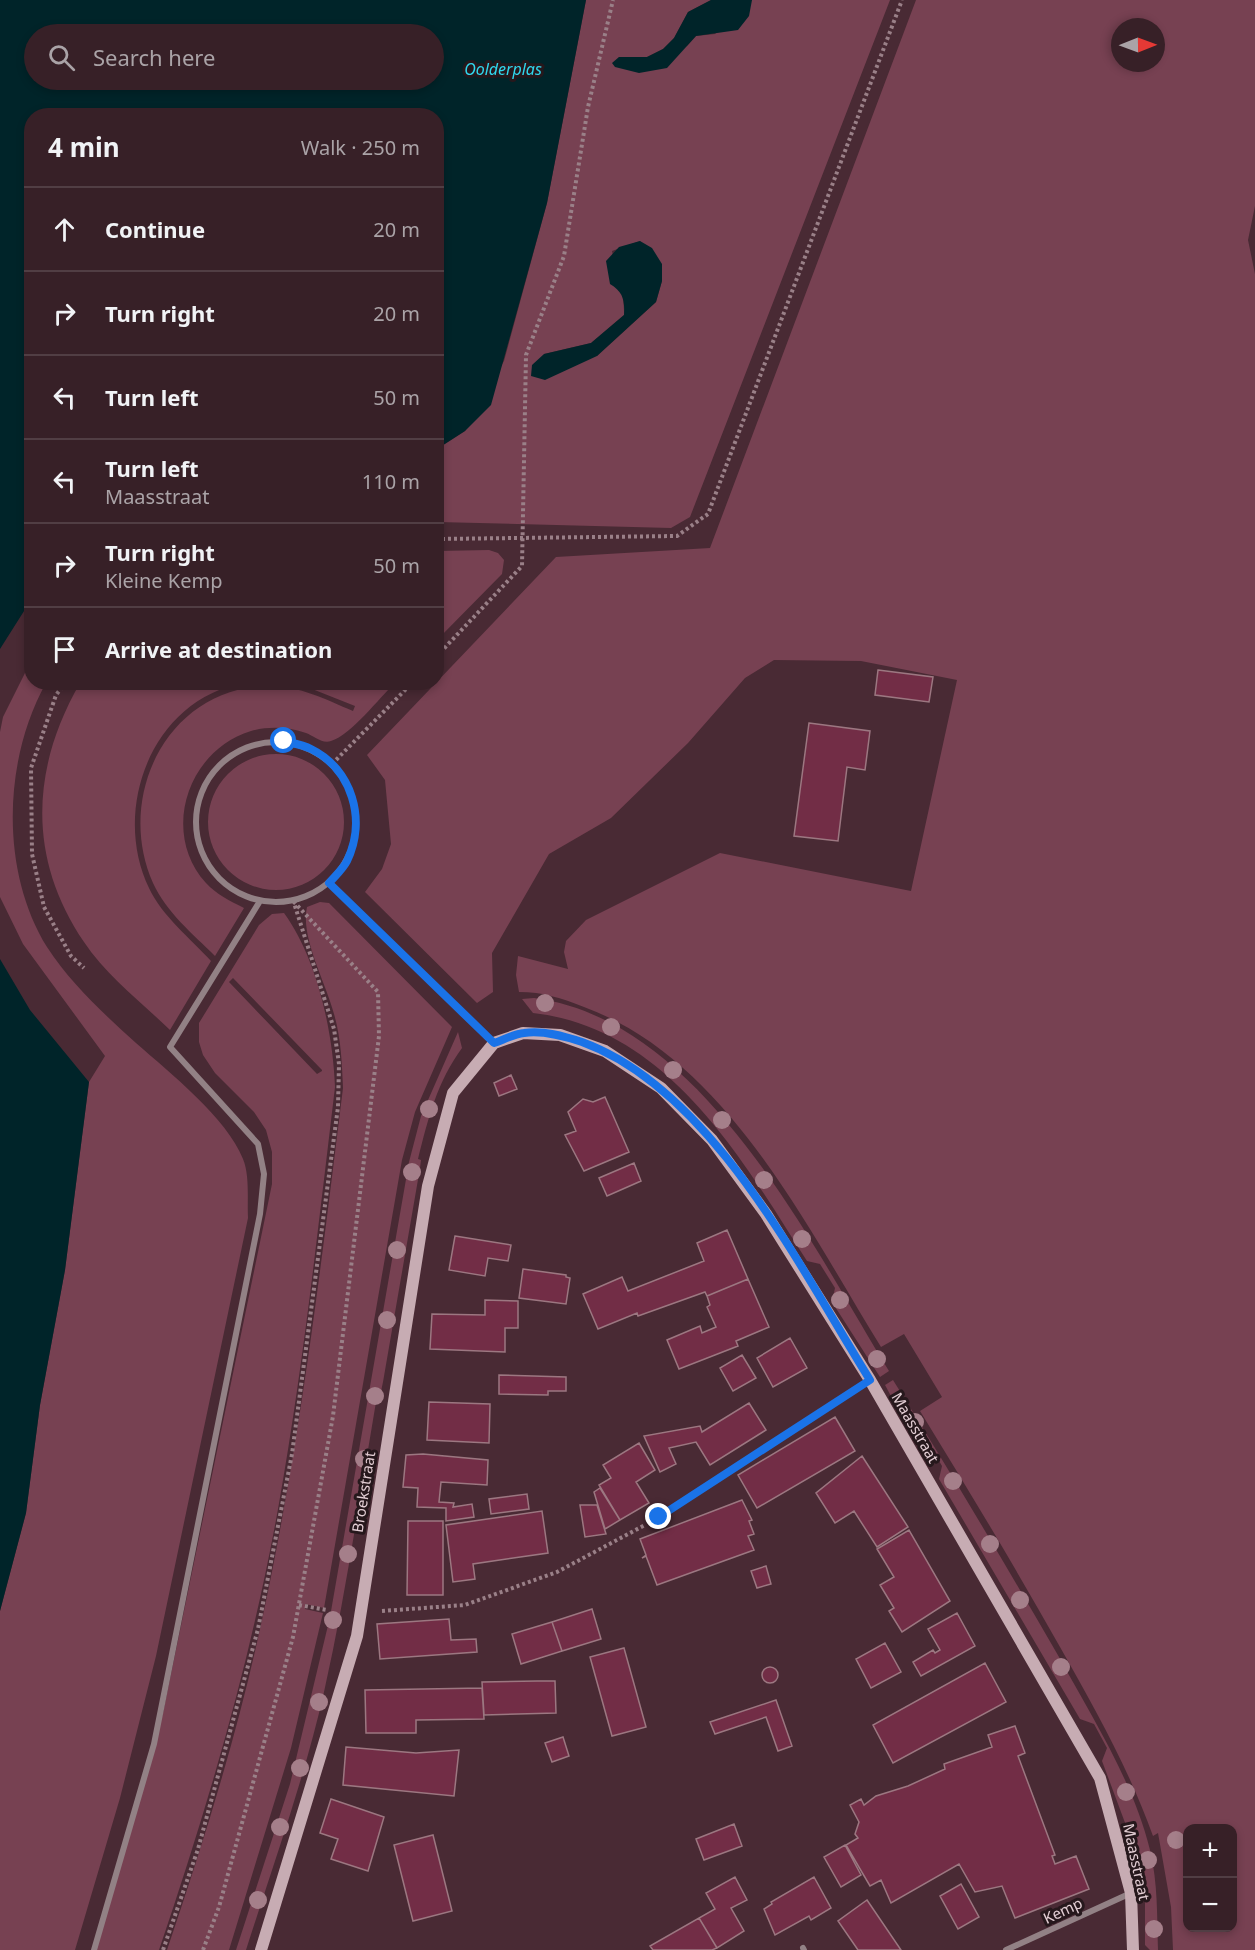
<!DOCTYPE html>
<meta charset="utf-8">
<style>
body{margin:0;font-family:"Noto Sans",sans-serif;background:#3e282f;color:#f1f3f6}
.controls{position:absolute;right:18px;bottom:18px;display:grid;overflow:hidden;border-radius:12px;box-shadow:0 3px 9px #0003}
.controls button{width:54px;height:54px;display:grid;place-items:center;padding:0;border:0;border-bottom:2px solid #513e44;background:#372027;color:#f1f3f6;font:30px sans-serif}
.compass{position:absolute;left:1111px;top:18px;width:54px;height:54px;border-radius:50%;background:#372027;box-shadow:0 3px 9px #0003;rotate:89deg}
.stop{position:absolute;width:18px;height:18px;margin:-14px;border:4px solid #1a73e8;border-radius:50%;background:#fff}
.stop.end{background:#1a73e8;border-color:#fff;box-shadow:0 2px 6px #0008}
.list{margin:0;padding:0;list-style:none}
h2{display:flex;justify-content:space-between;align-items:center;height:78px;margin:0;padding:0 24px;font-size:26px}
h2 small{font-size:20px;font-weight:400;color:#aaa3a7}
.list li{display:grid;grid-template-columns:39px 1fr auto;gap:18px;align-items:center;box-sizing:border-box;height:84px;padding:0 24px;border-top:2px solid #513e44}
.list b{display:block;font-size:22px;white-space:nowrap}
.list p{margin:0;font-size:20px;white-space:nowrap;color:#aaa3a7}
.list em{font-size:20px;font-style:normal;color:#aaa3a7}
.icon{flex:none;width:33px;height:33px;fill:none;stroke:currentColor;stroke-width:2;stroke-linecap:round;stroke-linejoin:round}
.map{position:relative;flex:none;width:1255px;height:1950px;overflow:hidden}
.search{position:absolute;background:#372027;box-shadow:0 3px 9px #0003;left:24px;top:24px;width:420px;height:66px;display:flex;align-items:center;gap:15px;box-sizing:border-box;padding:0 21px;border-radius:33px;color:#aaa3a7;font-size:22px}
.panel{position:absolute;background:#372027;box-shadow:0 3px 9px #0003;left:24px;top:108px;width:420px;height:582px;border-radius:24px}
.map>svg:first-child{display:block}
.green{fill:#774152;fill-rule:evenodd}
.water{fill:#002429;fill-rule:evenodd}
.building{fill:#722d46;stroke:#9c7781;stroke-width:1.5}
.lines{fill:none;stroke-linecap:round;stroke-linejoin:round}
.path{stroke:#9a8088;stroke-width:4;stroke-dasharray:3 3;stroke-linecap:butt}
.street{stroke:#928185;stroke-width:6}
.secondary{stroke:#c7acb3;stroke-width:12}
.tree{fill:#a57f8a}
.route{stroke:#1a73e8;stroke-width:8}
.labels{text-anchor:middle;stroke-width:6;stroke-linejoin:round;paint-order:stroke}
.street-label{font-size:15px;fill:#e3ced4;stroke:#26181c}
.water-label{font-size:16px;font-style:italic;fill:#2fd8ee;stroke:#26181c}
</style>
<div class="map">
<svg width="1255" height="1950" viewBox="0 0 1255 1950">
<rect width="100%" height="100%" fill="#492a34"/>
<!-- green -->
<path class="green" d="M586,0H711L688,12L674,38L663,49L647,57H619L615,67L687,46L696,36L715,34L752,0H890L690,517L671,528L437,522V449L465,431L504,361L547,203ZM640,241L662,281L656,302L597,356L544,354L591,343L624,315C625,297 616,271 612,251Z
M916,0H1255V206L1248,240L1255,274V1950H1173L1171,1907L1158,1833L1153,1836C1129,1769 1095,1709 1060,1647C1015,1567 968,1489 920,1411L942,1397L904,1334L881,1347C806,1226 726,1059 584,1007C561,998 543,992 519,992L516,975L518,956L568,969L564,952L566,941L586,920L720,853L911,891L957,680L861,661L774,660L745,678L688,743L611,818L549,854L492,953L493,992L477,1003L365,892L382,869L391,844L385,780L367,755L556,557L710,548ZM1120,27H1156V63H1120ZM1188,1828H1232V1928H1188Z
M489,550L498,553L504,560L502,574L437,640V551Z
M31,661L32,682L46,683C3,760 0,871 47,947C71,984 104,1014 136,1043C170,1073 227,1118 243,1159C250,1176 247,1200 248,1218L156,1656L120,1798L75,1950H0V1611L26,1513L40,1405L65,1270L89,1082L105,1056L23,944L0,897V732L3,717Z
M80,683H244C152,699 111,809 149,888C162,916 191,939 211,961L170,1030C141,1002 106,975 84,942C27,858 31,768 80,683Z
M297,683H395C379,698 351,735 331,741C322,744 314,736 306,733C289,727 269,726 251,731C188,750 160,832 206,883C216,894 230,901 244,908L215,956C193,934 166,912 153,883C115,798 166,689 266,686C298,685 325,699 353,711L355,706Z
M208 822a68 68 0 1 1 136 0a68 68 0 1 1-136 0Z
M320,902L329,903L452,1027L415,1112L402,1160L324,1608L305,1604V1609L323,1613L291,1748L229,1950H167C204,1841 238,1732 262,1620C300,1444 321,1266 343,1088C342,1063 341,1038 334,1014C326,983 300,937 307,907Z
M284,913C317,958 333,1032 335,1087C318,1228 303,1369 278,1509C251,1659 208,1806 159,1950H94L163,1713L272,1184V1152L266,1130L254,1112L215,1073L203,1055L199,1042V1023L259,925L272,914ZM233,978L322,1070V1071L317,1074L229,982Z
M534,998C702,1020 809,1241 889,1371L880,1377L832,1302L835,1288L820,1264L807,1261C742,1159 668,1028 533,1013L522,999Z
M458,1032L462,1048C437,1082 428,1119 418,1159L421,1160L420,1168L383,1382L380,1396H377C360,1495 346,1594 324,1692C304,1780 273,1865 246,1950H236L290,1784L330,1617L409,1162L421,1116Z
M893,1380C950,1471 1005,1564 1059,1657C1093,1719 1133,1781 1150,1850C1158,1883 1157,1917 1158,1950H1150L1145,1945V1897L1140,1863L1102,1761L1107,1748L1094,1724L1080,1719L939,1479L942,1466L928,1442L914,1439L885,1385Z"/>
<!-- water -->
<path class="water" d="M0,0H586L547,203L491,405L465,431L437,449L436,116H32L31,600L0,649ZM34,34H434V80H34Z
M711,0H752L749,16L738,30L696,36L667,68L639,73L615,67L612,63L619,57H647L663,49L674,38L688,12Z
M640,241L652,248L662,264V281L656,302L597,356L545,380L531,376L532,365L544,354L591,343L624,315C625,300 623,292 610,284L606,261L619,247Z
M0,959L30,1010L89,1082L65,1270L40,1405L26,1513L0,1611Z"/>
<!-- building -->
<path class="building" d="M878,670L933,677L929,702L875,695Z
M809,723L870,731L865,770L847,767L838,841L794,836Z
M511,1075L517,1089L499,1096L494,1083Z
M605,1097L629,1152L584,1171L565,1135L576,1131L568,1112L583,1099L593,1102Z
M634,1163L641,1181L607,1196L599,1178Z
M727,1230L748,1279L707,1296L705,1292L638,1316L637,1313L598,1329L583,1294L622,1277L628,1291L704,1261L697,1243Z
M455,1236L511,1245L508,1261L488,1258L485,1276L449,1270Z
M523,1269L566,1275V1277L570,1278L566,1304L519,1298Z
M748,1279L769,1327L736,1341L738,1346L679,1369L667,1340L700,1326L702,1333L716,1327L707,1307L710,1305L707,1296Z
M485,1300L518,1301V1328H505V1352L430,1349L432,1314L485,1315Z
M790,1338L807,1368L773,1387L757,1358Z
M742,1355L756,1378L733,1391L720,1368Z
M499,1375L566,1377V1391H548V1395L499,1394Z
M429,1402L490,1404L489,1443L427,1440Z
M749,1403L766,1430L710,1465L696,1442L669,1448L676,1464L660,1472L644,1436L700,1426L702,1432Z
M835,1417L855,1451L757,1508L738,1475Z
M639,1443L655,1470L636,1482L649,1503L620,1520L599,1485L611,1478L603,1465Z
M423,1454L488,1460L487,1485L441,1482L439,1502L454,1503L453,1507L472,1504L474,1517L446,1521V1508L417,1507L418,1488L403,1487L406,1455Z
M862,1456L908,1527L877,1547L854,1511L835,1523L816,1493Z
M600,1488L620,1520L605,1529L594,1492Z
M527,1494L529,1509L491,1514L489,1499Z
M742,1500L752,1520L749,1521L754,1534L748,1536L754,1550L657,1585L646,1556L642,1558L646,1555L640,1539Z
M580,1505H597L606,1534L585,1537Z
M542,1511L548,1553L473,1564L475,1579L453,1582L446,1525Z
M408,1521H443V1595H407Z
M909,1530L950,1601L902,1632L889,1611L894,1608L880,1585L894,1577L877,1549Z
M766,1566L771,1584L757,1588L751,1571Z
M592,1609L601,1639L562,1651L552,1622Z
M957,1613L975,1646L921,1676L913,1662L933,1650L935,1653L940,1650L928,1629Z
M449,1619L451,1640L476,1639L477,1652L380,1659L377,1624Z
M552,1622L562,1651L521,1664L512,1634Z
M885,1643L901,1672L871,1688L856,1659Z
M624,1648L646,1727L612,1736L590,1657Z
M985,1663L1006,1702L893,1763L873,1725Z
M762 1675a8 8 0 1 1 16 0a8 8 0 1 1-16 0Z
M537,1681H555L556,1713L484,1715L482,1682Z
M482,1688L484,1719L416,1720V1733H366L365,1690Z
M776,1700L792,1746L778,1751L766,1717L715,1734L710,1722Z
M1015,1726L1025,1753L1018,1756L1055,1855L1052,1856L1055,1864L1076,1856L1089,1889L1015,1918L1002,1886L975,1892L959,1864L891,1903L881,1880L870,1886L846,1845L858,1838L855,1834L859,1822L850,1805L861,1799L864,1805L876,1796L908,1786L945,1769L944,1764L992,1747L988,1735Z
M563,1737L569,1756L552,1762L545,1743Z
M346,1747L416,1753L459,1750L454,1796L343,1785Z
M331,1799L384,1817L368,1871L331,1859L338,1839L320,1833Z
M734,1824L742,1846L704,1860L696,1839Z
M433,1835L452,1911L413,1921L394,1845Z
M845,1845L861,1875L841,1887L824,1857Z
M735,1877L747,1900L731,1908L744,1931L717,1948L699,1918L715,1909L706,1893Z
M814,1877L831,1908L811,1920L809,1916L775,1935L764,1909L772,1904L771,1902Z
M961,1884L979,1917L958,1929L940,1896Z
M867,1900L901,1950H858L838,1921Z
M699,1918L717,1948L712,1950H653L650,1946Z"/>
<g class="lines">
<!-- path -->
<path class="path" d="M436,539L677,536L708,514L902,0
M436,657L522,566L526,355L564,256L588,107L613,0
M66,682L56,695L31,768L32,854L44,907L71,956L84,968
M332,764L413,682
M299,1605L327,1610
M382,1611L465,1605L557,1572L645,1525
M163,1950L198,1849L258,1629L292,1454L338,1107L339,1064L334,1029L294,903
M203,1950L219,1907L293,1637L333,1416L379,1036L378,992L293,901"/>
<!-- street -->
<path class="street" d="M196 822a80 80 0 1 1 160 0a80 80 0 1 1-160 0Z
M329,883L494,1043
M659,1517L870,1380
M803,1948L804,1950
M94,1950L154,1744L260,1214L264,1174L258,1144L170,1047L260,901
M1006,1950L1131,1893"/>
<!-- secondary -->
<path class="secondary" d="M261,1950L357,1636L428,1186L453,1093L494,1043L523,1033L560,1035L605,1051L661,1088L712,1140L766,1214L870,1380L1100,1778L1131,1893L1133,1950"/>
</g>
<!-- trees -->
<g class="tree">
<circle cx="545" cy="1003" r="9"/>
<circle cx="611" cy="1027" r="9"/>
<circle cx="673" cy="1070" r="9"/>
<circle cx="429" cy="1109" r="9"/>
<circle cx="722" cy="1120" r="9"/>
<circle cx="412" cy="1172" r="9"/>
<circle cx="764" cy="1180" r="9"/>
<circle cx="802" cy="1239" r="9"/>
<circle cx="397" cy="1250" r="9"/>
<circle cx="840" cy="1300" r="9"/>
<circle cx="387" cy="1320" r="9"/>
<circle cx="877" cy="1359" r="9"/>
<circle cx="375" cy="1396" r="9"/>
<circle cx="915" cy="1422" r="9"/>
<circle cx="364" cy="1459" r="9"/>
<circle cx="953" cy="1481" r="9"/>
<circle cx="990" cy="1544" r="9"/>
<circle cx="348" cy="1554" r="9"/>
<circle cx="1020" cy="1600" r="9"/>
<circle cx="333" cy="1620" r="9"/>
<circle cx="1061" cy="1667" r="9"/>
<circle cx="319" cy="1702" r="9"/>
<circle cx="300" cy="1768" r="9"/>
<circle cx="1126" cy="1792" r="9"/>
<circle cx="280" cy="1827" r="9"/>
<circle cx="1176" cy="1840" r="9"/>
<circle cx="1148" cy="1860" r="9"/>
<circle cx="258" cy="1900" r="9"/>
<circle cx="1154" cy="1929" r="9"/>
</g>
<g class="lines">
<!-- route -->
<path class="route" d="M284,741C292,743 303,745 311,749C352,769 367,820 347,861C343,869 335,876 329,883L494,1043C503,1040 514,1034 524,1033C543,1030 564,1036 582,1042C712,1089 800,1268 870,1380L659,1517"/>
</g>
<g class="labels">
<!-- street labels -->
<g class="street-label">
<text transform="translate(915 1428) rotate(60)" y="5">Maasstraat</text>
<text transform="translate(364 1492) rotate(-81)" y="5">Broekstraat</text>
<text transform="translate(1136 1862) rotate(78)" y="5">Maasstraat</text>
<text transform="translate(1063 1911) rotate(-25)" y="5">Kemp</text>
</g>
<!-- water labels -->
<g class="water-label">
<text x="503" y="75">Oolderplas</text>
</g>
</g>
</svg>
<div class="controls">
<button>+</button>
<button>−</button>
</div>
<svg class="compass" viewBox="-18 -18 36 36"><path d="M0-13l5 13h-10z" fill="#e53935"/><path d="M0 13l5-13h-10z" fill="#aaa3a7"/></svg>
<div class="stop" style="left:284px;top:741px"></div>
<div class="stop end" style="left:659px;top:1517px"></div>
<div class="search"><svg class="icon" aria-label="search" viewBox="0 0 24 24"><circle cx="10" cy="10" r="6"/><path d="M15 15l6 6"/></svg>Search here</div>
<section class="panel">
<h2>4 min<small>Walk · 250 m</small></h2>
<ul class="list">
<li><svg class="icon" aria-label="ahead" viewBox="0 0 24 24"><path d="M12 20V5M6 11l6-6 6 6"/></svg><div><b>Continue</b></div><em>20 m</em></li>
<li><svg class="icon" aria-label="right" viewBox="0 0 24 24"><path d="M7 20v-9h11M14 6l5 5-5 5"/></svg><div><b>Turn right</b></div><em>20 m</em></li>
<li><svg class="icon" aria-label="left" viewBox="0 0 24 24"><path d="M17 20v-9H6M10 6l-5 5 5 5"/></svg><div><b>Turn left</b></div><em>50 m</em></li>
<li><svg class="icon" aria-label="left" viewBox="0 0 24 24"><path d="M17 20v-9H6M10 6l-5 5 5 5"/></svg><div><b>Turn left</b><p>Maasstraat</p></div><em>110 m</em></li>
<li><svg class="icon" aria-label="right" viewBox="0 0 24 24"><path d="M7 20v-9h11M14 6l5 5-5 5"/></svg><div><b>Turn right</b><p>Kleine Kemp</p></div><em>50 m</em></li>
<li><svg class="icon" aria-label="arrive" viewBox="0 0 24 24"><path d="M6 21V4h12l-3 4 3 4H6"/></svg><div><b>Arrive at destination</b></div></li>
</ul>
</section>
</div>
